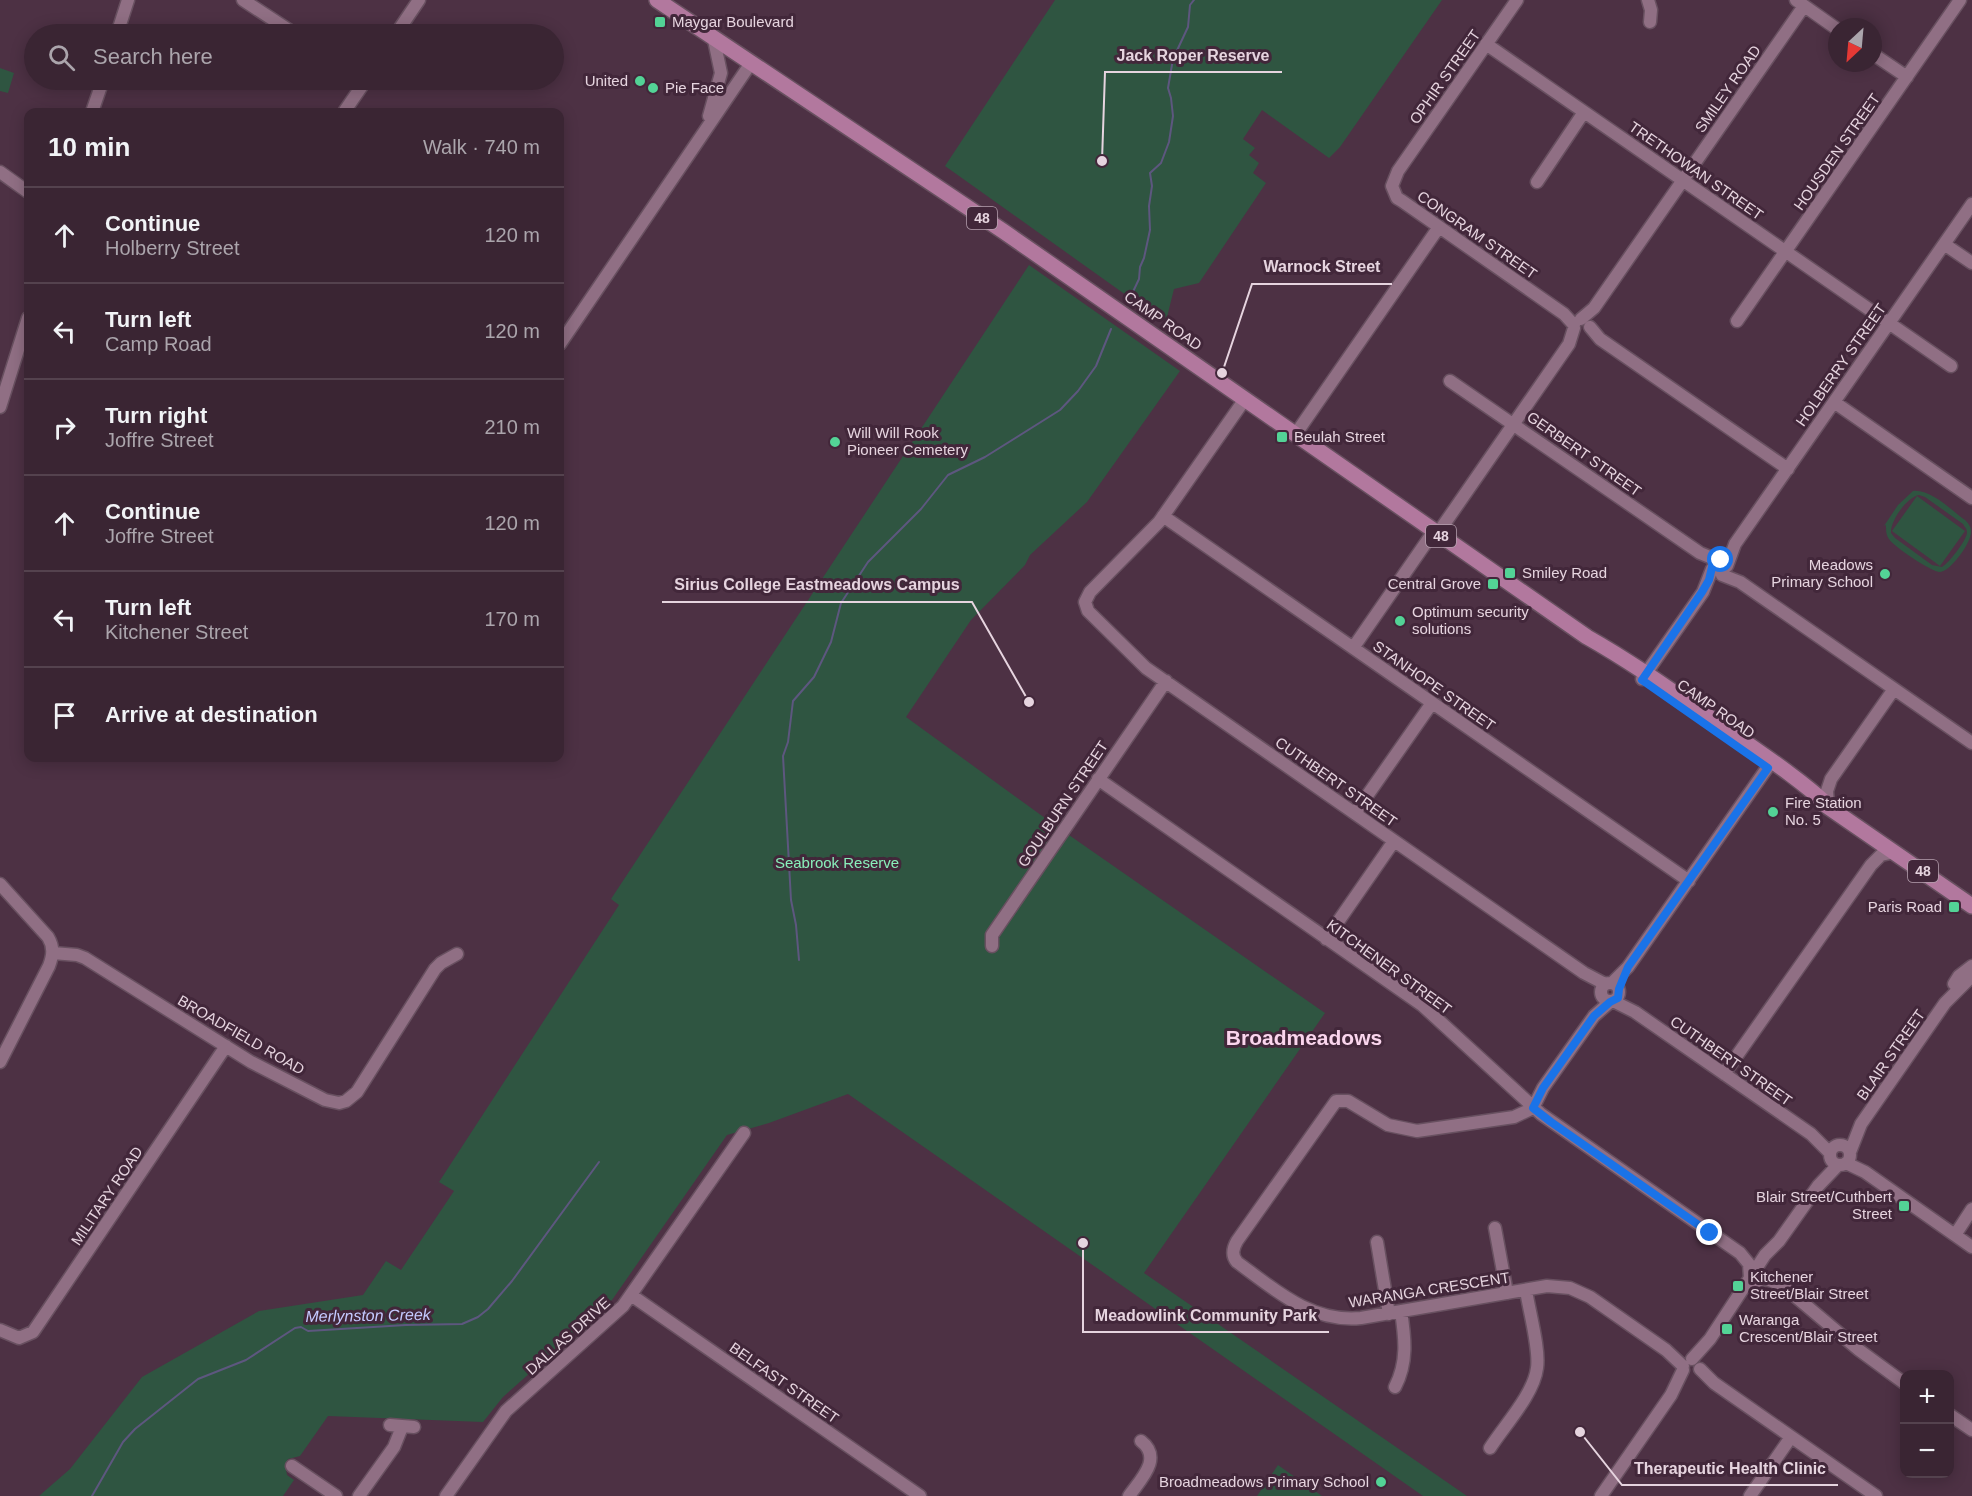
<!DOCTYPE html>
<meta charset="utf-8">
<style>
body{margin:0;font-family:Arial,sans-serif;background:#412d3b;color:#f1f3f6}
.controls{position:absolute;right:18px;bottom:18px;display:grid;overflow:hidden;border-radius:12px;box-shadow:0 3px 15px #0003}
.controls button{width:54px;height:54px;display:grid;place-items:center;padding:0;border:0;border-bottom:2px solid #54424e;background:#3a2533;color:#f1f3f6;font:30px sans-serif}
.compass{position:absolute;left:1828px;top:18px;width:54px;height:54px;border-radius:50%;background:#3a2533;box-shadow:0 3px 15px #0003;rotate:206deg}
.stop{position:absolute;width:18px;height:18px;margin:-14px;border:4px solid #1a73e8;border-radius:50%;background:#fff}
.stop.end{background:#1a73e8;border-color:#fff;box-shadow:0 2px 6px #0008}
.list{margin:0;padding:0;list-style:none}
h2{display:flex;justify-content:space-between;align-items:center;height:78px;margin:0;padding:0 24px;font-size:26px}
h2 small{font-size:20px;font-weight:400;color:#aba5ac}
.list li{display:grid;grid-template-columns:39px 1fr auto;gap:18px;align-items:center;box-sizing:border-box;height:96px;padding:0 24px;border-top:2px solid #54424e}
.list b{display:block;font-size:22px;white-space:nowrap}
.list p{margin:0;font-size:20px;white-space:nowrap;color:#aba5ac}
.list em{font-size:20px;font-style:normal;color:#aba5ac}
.icon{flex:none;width:33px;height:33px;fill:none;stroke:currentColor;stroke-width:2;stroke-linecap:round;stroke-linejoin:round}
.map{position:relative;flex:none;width:1972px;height:1496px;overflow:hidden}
.search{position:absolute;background:#3a2533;box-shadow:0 3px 15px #0003;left:24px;top:24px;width:540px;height:66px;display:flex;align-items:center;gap:15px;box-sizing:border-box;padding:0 21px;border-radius:33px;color:#aba5ac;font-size:22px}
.panel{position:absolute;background:#3a2533;box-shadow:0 3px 15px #0003;left:24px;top:108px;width:540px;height:654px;border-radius:12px}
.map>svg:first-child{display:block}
.green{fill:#2f5541;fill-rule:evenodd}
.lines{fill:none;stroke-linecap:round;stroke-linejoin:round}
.stream{stroke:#5d577f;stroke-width:2}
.minor-casing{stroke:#685060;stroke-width:15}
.major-casing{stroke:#685060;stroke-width:18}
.minor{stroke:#906f84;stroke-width:12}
.major{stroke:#b2789e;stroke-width:15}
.route{stroke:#1a73e8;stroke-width:8}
.poi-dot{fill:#53d396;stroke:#42273a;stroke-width:2}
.labels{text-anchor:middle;stroke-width:6;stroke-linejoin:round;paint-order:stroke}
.shield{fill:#42273a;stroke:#b5a0ae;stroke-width:1.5}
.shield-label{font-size:14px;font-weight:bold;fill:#e6d4df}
.poi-label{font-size:15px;fill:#e6d4df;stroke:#42273a;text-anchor:start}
.street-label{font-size:15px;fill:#e6d4df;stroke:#42273a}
.park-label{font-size:15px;fill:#89efba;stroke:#42273a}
.water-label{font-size:16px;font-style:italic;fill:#c4caff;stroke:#42273a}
.district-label{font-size:21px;font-weight:bold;fill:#fad5ed;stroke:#42273a}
.leader{fill:none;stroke:#e6d4df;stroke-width:2}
.callout-dot{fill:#e6d4df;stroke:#42273a;stroke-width:2}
.callout-label{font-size:16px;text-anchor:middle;font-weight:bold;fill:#e6d4df;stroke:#42273a;stroke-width:6;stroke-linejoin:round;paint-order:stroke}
</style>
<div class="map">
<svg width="1972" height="1496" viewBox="0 0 1972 1496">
<rect width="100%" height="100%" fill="#4d3144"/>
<!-- green -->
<path class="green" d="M1055,0H1442L1340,147L1329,158L1262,110L1243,139L1255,148L1249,155L1259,163L1253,173L1266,183L1199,283L1174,289L1167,317L1161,320L945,166Z
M0,68L14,73L8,93L0,91Z
M1029,265L1180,371L1087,502L1030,555L1025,565L971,620L906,717L1056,826L1325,1013L1144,1273L1467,1496H1423L848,1094L769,1123L727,1135L612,1300L503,1397L483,1422L328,1416L300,1456L288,1459L285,1464L287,1475L294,1480L283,1496H39L70,1469L142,1377L259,1311L363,1295L386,1261L401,1270L454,1191L439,1182L619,905L611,899Z
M1913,491C1931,489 1951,510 1965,520C1969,524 1971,527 1971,532C1971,543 1951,571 1940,572C1932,572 1894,547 1889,539C1886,535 1886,530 1886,525L1884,526L1898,505ZM1919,495L1925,497L1963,524C1965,528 1967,528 1967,533C1966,541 1949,563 1942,567L1932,565L1895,538L1891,533C1890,521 1907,497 1919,495Z
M1917,496L1965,531L1940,566L1892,531Z
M1278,1465L1322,1496H1257Z"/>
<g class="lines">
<!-- stream -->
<path class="stream" d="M1131,296L1139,279L1140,267L1144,258L1150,230L1149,206L1152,186L1150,173L1161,163L1169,142L1173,116L1171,98L1168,88L1173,59L1188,27L1190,5L1194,0
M799,960L796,925L791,900L783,756L788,742L793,701L814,677L831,642L841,603L868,562L921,509L948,475L985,457L1060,410L1078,391L1096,366L1111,329
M92,1496L123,1442L135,1429L198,1379L246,1360L295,1328L301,1327L308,1331L406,1325L462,1324L478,1317L488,1309L512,1281L599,1162"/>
<defs>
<path id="minor" d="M243,0L295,34
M1517,0L1398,171L1392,186L1397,198L1402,201L1564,314L1574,325
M1648,0L1651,10L1650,22
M1796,0L1837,29
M117,34L128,0
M396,34L419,0
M1486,44L1951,366
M1873,54L1907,77
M92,112L103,80
M344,112L366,80
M709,116L721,73L714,40
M0,172L28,192
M1537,182L1584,112
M1944,244L1972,263
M1581,319L1594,308L1804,6
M1737,321L1960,0
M1590,327L1600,339L1788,469
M560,344L751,63
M1450,381L1700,553L1717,560
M1245,399L1159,522L1090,592L1085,602L1088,611L1146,668L1584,973L1605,984
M1834,402L1972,498
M0,407L28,318
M1295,435L1439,227
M1163,516L1689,881
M1438,533L1569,344L1574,328
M1727,566L1735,544L1972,204
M1722,575L1740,582L1972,743
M1353,648L1434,531
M1642,679L1703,592L1712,569
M1098,779L1422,1005L1541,1114L1740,1253L1749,1264L1750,1278
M1828,805L1827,791L1831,779L1894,689
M1355,813L1432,703
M0,884L48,937C54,947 53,955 49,966L0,1062
M1326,939L1394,841
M992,946V935L1166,681
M53,953L77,955L85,958L251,1062L325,1100L339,1103L346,1101L357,1092L435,969L441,963L457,954
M1601 992a9 9 0 1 1 18 0a9 9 0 1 1-18 0Z
M1612,983L1628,967L1772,761
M1954,984L1959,976L1972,966
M1613,1001L1635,1012L1811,1134L1830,1153
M1610,1002L1594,1016L1543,1088L1533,1108L1514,1117L1417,1131L1388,1125L1348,1101H1336L1237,1241C1233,1248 1231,1255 1237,1262C1275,1290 1311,1323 1361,1318L1547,1286L1570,1288L1590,1297L1666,1350L1683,1366
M1724,1074L1871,865L1881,855L1895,852
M1830 1155a10 10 0 1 1 20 0a10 10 0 1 1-20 0Z
M1850,1152L1861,1124L1945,1003L1972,976
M1846,1163L1865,1172L1972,1247
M1495,1228L1507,1293
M1955,1235L1972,1209
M1377,1242L1389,1314
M1755,1282L1765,1278L1783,1286L1859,1350L1904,1383
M631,1295L920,1496
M0,1330L19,1338L33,1332L226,1046
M1692,1359L1710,1339L1765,1255L1779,1241L1818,1186L1838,1165
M1700,1369L1714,1383L1876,1496
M1395,1387C1408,1362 1405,1338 1401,1311
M1950,1415L1972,1430
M390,1425L414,1427
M1490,1448C1504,1426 1534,1394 1537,1368C1540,1349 1529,1311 1526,1290
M292,1466L336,1496
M359,1496L394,1447L402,1427
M446,1496L506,1411L623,1306L744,1133
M1129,1496C1141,1479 1163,1458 1141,1441
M1601,1496L1671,1395L1683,1370
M1750,1496L1791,1437"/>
<path id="major" d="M657,0L1003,231L1587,637C1635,664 1680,697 1725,728C1760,753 1796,776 1828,805
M1821,802L1972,906"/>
</defs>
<!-- minor casing -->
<use href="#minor" class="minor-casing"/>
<!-- major casing -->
<use href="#major" class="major-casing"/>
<!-- minor -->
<use href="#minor" class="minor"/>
<!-- major -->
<use href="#major" class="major"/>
</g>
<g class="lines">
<!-- route -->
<path class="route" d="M1710,1233L1551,1122L1533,1108L1543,1088L1594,1016L1610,1002L1618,998L1619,989L1628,967L1768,768L1642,680L1702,592L1709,580L1713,563L1721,560"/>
</g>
<!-- markers -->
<g class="poi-dot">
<rect x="654" y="16" width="12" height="12" rx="3"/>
<circle cx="640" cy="81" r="6"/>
<circle cx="653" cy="88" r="6"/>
<rect x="1276" y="431" width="12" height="12" rx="3"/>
<circle cx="835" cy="442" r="6"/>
<rect x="1504" y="567" width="12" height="12" rx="3"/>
<circle cx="1885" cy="574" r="6"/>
<rect x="1487" y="578" width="12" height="12" rx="3"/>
<circle cx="1400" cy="621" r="6"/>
<circle cx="1773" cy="812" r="6"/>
<rect x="1948" y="901" width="12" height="12" rx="3"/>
<rect x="1898" y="1200" width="12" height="12" rx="3"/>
<rect x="1732" y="1280" width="12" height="12" rx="3"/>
<rect x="1721" y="1323" width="12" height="12" rx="3"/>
<circle cx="1381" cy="1482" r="6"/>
</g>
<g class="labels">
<!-- shield labels -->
<g class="shield">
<rect x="967" y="207" width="30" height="22" rx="4.5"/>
<rect x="1426" y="525" width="30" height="22" rx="4.5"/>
<rect x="1908" y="860" width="30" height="22" rx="4.5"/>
</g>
<g class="shield-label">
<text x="982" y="223">48</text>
<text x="1441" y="541">48</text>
<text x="1923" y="876">48</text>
</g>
<!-- poi labels -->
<g class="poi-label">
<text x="672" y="27">Maygar Boulevard</text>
<text x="628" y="86" text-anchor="end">United</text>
<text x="665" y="93">Pie Face</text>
<text x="847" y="438">Will Will Rook<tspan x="847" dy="17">Pioneer Cemetery</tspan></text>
<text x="1294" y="442">Beulah Street</text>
<text x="1873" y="570" text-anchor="end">Meadows<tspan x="1873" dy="17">Primary School</tspan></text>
<text x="1522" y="578">Smiley Road</text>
<text x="1481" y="589" text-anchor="end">Central Grove</text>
<text x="1412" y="617">Optimum security<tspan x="1412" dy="17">solutions</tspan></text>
<text x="1785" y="808">Fire Station<tspan x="1785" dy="17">No. 5</tspan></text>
<text x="1942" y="912" text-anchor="end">Paris Road</text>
<text x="1892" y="1202" text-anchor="end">Blair Street/Cuthbert<tspan x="1892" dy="17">Street</tspan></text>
<text x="1750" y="1282">Kitchener<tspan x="1750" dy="17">Street/Blair Street</tspan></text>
<text x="1739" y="1325">Waranga<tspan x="1739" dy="17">Crescent/Blair Street</tspan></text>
<text x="1369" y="1487" text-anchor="end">Broadmeadows Primary School</text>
</g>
<!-- street labels -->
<g class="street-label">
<text transform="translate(1445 77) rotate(-55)" y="5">OPHIR STREET</text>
<text transform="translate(1728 89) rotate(-55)" y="5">SMILEY ROAD</text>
<text transform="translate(1837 152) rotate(-55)" y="5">HOUSDEN STREET</text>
<text transform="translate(1696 171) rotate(35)" y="5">TRETHOWAN STREET</text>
<text transform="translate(1477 235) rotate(35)" y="5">CONGRAM STREET</text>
<text transform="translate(1163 321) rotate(35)" y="5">CAMP ROAD</text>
<text transform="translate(1841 365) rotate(-55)" y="5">HOLBERRY STREET</text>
<text transform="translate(1584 454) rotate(35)" y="5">GERBERT STREET</text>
<text transform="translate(1434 686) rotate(35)" y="5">STANHOPE STREET</text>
<text transform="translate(1716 709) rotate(35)" y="5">CAMP ROAD</text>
<text transform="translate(1336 782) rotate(35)" y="5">CUTHBERT STREET</text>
<text transform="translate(1063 804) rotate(-56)" y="5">GOULBURN STREET</text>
<text transform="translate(1389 967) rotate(36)" y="5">KITCHENER STREET</text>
<text transform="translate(241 1035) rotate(30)" y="5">BROADFIELD ROAD</text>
<text transform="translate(1891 1055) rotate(-55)" y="5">BLAIR STREET</text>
<text transform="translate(1731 1061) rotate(35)" y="5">CUTHBERT STREET</text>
<text transform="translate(107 1196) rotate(-56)" y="5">MILITARY ROAD</text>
<text transform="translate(1429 1290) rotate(-9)" y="5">WARANGA CRESCENT</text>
<text transform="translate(568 1336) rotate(-42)" y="5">DALLAS DRIVE</text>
<text transform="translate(784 1383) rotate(35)" y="5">BELFAST STREET</text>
</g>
<!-- park labels -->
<g class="park-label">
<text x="837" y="868">Seabrook Reserve</text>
</g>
<!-- water labels -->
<g class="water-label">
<text transform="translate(368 1315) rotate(-1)" y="6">Merlynston Creek</text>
</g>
<!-- district labels -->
<g class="district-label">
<text x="1304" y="1045">Broadmeadows</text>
</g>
</g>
<!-- callouts -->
<path class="leader" d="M1102 161L1105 72H1282M1222 373L1252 284H1392M1029 702L972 602H662M1083 1243L1083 1332H1329M1580 1432L1622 1485H1838"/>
<g class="callout-dot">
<circle cx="1102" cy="161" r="6"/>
<circle cx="1222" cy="373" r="6"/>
<circle cx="1029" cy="702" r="6"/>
<circle cx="1083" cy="1243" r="6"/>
<circle cx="1580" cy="1432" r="6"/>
</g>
<g class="callout-label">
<text x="1193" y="61">Jack Roper Reserve</text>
<text x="1322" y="272">Warnock Street</text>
<text x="817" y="590">Sirius College Eastmeadows Campus</text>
<text x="1206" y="1321">Meadowlink Community Park</text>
<text x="1730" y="1474">Therapeutic Health Clinic</text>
</g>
</svg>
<div class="controls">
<button>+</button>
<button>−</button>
</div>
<svg class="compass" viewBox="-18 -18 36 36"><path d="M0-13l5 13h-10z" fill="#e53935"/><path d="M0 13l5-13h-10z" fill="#aba5ac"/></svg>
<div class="stop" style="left:1721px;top:560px"></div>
<div class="stop end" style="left:1710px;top:1233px"></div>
<div class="search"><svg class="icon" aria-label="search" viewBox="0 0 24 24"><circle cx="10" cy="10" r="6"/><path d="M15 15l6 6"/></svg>Search here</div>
<section class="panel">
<h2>10 min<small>Walk · 740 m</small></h2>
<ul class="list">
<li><svg class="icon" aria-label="ahead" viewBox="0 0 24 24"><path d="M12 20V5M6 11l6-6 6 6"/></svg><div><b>Continue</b><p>Holberry Street</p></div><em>120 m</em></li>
<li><svg class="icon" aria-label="left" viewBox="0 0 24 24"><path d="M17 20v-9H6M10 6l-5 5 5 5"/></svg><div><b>Turn left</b><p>Camp Road</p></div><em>120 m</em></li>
<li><svg class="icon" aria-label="right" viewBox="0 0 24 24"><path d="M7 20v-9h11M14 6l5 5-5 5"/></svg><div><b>Turn right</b><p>Joffre Street</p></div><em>210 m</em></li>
<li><svg class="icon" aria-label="ahead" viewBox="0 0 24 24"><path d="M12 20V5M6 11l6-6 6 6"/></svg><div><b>Continue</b><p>Joffre Street</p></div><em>120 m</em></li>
<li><svg class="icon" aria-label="left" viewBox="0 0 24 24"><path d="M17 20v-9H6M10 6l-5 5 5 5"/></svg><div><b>Turn left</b><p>Kitchener Street</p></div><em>170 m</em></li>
<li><svg class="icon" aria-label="arrive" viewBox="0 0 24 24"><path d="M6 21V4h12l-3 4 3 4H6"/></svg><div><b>Arrive at destination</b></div></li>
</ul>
</section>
</div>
